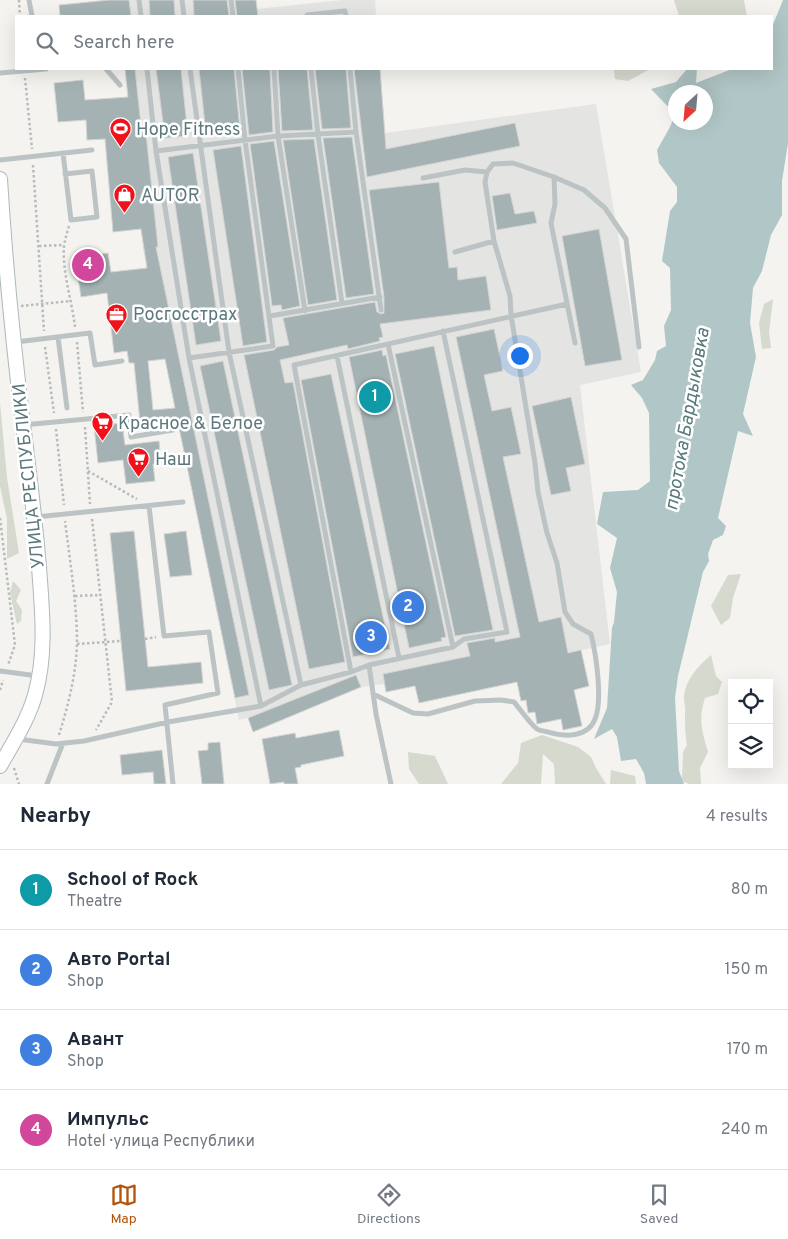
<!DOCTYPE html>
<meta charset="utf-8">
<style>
body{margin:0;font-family:Overpass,sans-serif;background:#f2f2f3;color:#1f2937}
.controls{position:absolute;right:15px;bottom:15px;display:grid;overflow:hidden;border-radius:0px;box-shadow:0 5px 20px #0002}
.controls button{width:45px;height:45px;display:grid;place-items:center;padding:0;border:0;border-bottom:1px solid #e0e1e3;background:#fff;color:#1f2937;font:25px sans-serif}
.compass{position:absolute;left:668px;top:85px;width:45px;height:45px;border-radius:50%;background:#fff;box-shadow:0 5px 20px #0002;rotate:206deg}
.you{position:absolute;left:519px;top:355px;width:18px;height:18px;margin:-12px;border:4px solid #fff;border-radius:50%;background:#1a73e8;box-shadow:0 0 0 8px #1a73e833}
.badge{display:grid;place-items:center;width:32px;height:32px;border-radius:50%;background:#b45309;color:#fff;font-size:16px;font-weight:700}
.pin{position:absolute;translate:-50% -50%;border:2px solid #fff;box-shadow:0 1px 5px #0006}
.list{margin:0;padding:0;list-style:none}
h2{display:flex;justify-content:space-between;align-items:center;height:65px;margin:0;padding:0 20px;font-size:21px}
h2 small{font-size:16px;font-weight:400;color:#747a83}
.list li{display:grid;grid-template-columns:32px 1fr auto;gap:15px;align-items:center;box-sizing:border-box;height:80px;padding:0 20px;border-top:1px solid #e0e1e3}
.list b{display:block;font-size:19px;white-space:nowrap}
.list p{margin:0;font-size:16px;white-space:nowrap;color:#747a83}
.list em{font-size:16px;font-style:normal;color:#747a83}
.icon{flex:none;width:28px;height:28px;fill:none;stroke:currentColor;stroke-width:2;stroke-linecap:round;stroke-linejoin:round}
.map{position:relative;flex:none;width:788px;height:784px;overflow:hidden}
.search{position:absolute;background:#fff;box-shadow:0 5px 20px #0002;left:15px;right:15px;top:15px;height:55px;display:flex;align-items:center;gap:12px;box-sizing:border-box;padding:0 18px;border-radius:0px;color:#747a83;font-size:19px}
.sheet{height:385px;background:#fff}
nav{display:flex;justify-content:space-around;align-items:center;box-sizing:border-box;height:70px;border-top:1px solid #e0e1e3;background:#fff;font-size:14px;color:#747a83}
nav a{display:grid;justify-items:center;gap:2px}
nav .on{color:#b45309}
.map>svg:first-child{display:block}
.built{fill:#e4e4e3}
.green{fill:#d5d9ce}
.water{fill:#b1c6c6;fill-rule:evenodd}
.building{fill:#a4b2b4;stroke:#d5d4d2;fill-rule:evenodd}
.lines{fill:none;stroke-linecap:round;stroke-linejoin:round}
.secondary-casing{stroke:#aeb8ba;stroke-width:16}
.path{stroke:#b6bbbc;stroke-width:2.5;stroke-dasharray:2.5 2.5;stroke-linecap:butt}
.lane{stroke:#bcc3c5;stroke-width:5}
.secondary{stroke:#fff;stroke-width:14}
.labels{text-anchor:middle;stroke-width:5;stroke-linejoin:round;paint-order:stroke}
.poi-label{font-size:18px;fill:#5c787d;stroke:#fff;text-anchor:start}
.street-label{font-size:18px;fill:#5c787d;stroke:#fff}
.water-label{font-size:19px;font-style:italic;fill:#577a7a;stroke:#fff}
</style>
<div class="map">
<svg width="788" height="784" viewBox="0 0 788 784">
<rect width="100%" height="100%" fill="#f4f3ef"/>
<!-- built -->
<path class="built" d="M119,0H256L257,9L342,0H375L376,16H120Z
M125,69H380L385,133L596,104L641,372L580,385L610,644L467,675L470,692L419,703L415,686L386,692L384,684L361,687L265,727L261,714L239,720L143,248Z"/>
<!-- green -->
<path class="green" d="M674,0H744L747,16H679Z
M614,69H650L628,81L615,79Z
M773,299L769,332L771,348L762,349L759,323L764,304Z
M0,403L7,478L19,553L7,559V519L0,486Z
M741,574L733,598L730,618L721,625L711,606L728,575Z
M13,581L21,590L16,601L22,610L21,621L17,624L10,593Z
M711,655L716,676L722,682L718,694L705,698C698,719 702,732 708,752L700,768L701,784H689L682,781L683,752L687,745C685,733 685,725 685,713C686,708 684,703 684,697C685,680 699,665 711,655Z
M542,735L578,747L591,757L596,768L606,784H555L554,764L543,754L541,784H501L518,763L521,743Z
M408,752L435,756L448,784H419L409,769Z
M611,770L635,776L636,784H610Z"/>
<!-- water -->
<path class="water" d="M783,0H788V143L782,181V215L771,235L762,271L753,288L750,323L756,357L743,414L753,436L738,431L718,518L726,526L723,535L713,540L708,554L709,561L703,572L678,676L675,698L679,771L684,784H646L644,773L636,759L621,761L617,737L612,729L594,739L607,708L612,628L614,622L617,592L610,568L617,538L597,524L603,492L638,490L650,481L649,413L642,398L631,385L643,380L655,360L657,351L666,346L664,326L671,310L670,268L662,261L670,211L677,202V187L659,163L657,150L670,127L675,114L651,89L676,82L687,69H697L696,83L732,69H772V27ZM676,92H706V122H676Z"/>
<!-- building -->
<path class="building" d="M109,0H129L131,16H60L59,5Z
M149,0H174L175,16H150Z
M193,0H227L229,16H194Z
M235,0H256L258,16H237Z
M125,69H135L141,125L145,124L158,247H156L249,695L235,698L177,418L140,422L134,363H129L127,351L114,353L107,293L81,297L75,257L108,253L111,272L147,268L141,229L113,232L105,139L87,140L86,120L58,122L54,83L83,80L85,100L128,97ZM165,359L175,408L153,410L148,361Z
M156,69H181L188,136L165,138Z
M199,69H234L240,130L206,134Z
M242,69H270L273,132L249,135Z
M278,69H307L313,130L282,131Z
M315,69H346L351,128L322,129Z
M354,69H380L386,149L515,123L520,146L367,177Z
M352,137L374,294L346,298L323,138Z
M314,139L337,300L308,305L283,140Z
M274,141L300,306L282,310L281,305L272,306L250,144Z
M241,146L267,342L243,346L213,150Z
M193,153L221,341L196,345L168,157Z
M439,182L449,268L457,267L458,280L486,276L491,310L380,324L383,337L379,338L380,341L348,349L347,345L280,360L285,383L293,382L345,662L309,669L244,355L274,350L277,347L289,345L283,318L375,302L377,312L381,314L384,313V297L369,190Z
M510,193L515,214L534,211L537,223L497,230L492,196Z
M599,229L622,360L585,366L562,236Z
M494,329L503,371L484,375L492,411L511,407L521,454L503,457L539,622L561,617L568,653L581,650L589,686L574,690L582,726L563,730L561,719L537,724L535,712L528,713L526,700L521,701L517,682L419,703L415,686L386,692L383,674L470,656L467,643L495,638V642L520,637L456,337Z
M434,346L493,630L455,636L395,354Z
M382,350L383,356L386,355L446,637L441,638L442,641L409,648L349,357Z
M223,361L292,685L269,690L200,366Z
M331,374L390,649L353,657L301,380Z
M571,397L585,464L566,468L571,491L551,495L532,406Z
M122,423L125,445L159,441L161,463L153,464L155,481L126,484L123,460L98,463L94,426Z
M134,531L148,667L201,662L203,683L126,691L110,533Z
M186,531L192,575L170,577L164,534Z
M356,675L361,687L253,732L248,718Z
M339,730L344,756L301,765V767L295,768L298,784H284V782L270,784L262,739L295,733L296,738Z
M220,742L224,784H202L198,751L208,750V743Z
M162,750L166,784H154L153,772L122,775L120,755Z"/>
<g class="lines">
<defs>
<path id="secondary" d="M0,179C5,261 13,342 23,424C29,471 35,519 39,567C42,609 47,653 35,695C28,720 13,743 0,766"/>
</defs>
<!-- secondary casing -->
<use href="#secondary" class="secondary-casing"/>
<!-- path -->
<path class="path" d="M19,0L20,16
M25,78L32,149
M33,165L44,331
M69,226C67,233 65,239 64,246C62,272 72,301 75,327
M39,246L64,245
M21,306L72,301
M77,342L83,412
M45,347L54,413
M85,427L90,504
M56,429L64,505
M88,471L137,499
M0,518L15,645L8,665
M92,519L112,702L96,730
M75,596L101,595
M145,639L156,637
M77,644L121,641
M0,690L3,680
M59,735C68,706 76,675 77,644C77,603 70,562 65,521
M14,768L19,784"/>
<!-- lane -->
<path class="lane" d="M29,0L32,16
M139,0L141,16
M182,0L184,16
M231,0L233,16
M307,16V15L345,11L346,16
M106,69L120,85
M147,69L156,151L189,358L261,706
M190,69L229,352L301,685
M274,69L278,136L305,311
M311,69L318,135L342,303
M350,69L356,132L381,310
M0,73L46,69
M156,151L278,136L356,132
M63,153L71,220L97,217L92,171L65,174
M0,160L92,150
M554,177L555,204L551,223L575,343
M423,178L465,170L487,172
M455,252L494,241
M270,316L380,297
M58,337L67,408
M16,342L90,333L95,365L122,361
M388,344L453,647
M337,356L399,658
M189,358L273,346L245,140L238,69
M23,425L129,415L131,437L173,430
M149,506L164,636L209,632L218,693L165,705L173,784
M36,517L183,502
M369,665L376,714L391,784
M0,671L38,676
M351,672L294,365L567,304
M373,694L413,713L428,714L475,701L501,700L514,702C520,709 530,724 537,729C540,731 545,731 548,732C564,737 588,738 595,719C603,700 596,654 591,634L573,624L565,612L557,563L547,533L538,492L535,463L511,315L510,296L494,241L485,182L487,172L493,164L513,163L554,177L584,190L605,208L626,239L639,347
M18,739L56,744L84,741L168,722L261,706L301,685L351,672L369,665L453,647L464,639L507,632L443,331
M47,784L63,743"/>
<!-- secondary -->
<use href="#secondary" class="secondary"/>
</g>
<!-- icons -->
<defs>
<symbol id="stadium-pin" viewBox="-11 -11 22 30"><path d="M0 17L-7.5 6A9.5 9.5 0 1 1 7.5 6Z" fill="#f2111b" stroke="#fff"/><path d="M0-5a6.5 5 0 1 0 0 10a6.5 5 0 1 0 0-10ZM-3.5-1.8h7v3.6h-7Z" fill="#fff"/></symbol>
<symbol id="shop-pin" viewBox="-11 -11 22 30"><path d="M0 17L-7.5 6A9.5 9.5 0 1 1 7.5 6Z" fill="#f2111b" stroke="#fff"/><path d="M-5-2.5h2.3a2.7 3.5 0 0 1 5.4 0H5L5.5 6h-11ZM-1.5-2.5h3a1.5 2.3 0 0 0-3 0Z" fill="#fff"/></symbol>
<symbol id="office-pin" viewBox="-11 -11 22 30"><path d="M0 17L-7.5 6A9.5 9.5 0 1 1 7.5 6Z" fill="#f2111b" stroke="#fff"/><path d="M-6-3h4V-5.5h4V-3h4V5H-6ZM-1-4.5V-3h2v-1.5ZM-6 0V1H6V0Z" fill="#fff"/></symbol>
<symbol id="supermarket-pin" viewBox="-11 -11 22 30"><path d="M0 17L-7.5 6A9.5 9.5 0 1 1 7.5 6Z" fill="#f2111b" stroke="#fff"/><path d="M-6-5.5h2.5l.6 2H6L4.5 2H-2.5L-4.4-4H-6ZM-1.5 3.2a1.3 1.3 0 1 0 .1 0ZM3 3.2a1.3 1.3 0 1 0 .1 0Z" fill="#fff"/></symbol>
</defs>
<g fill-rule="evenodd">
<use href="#stadium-pin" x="108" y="116" width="25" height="34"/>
<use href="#shop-pin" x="112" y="182" width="25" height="34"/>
<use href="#office-pin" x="104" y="302" width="25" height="34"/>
<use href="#supermarket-pin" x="90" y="410" width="25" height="34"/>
<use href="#supermarket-pin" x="126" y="446" width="25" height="34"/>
</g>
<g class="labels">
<!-- poi labels -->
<g class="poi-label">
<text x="136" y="135">Hope Fitness</text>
<text x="141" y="201">AUTOR</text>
<text x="133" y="320">Росгосстрах</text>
<text x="118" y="429">Красное &amp; Белое</text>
<text x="155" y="465">Наш</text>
</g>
<!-- street labels -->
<g class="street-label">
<text transform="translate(28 476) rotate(-96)" y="6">УЛИЦА РЕСПУБЛИКИ</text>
</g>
<!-- water labels -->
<g class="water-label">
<text transform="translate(686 419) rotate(-80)" y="7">протока Бардыковка</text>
</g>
</g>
</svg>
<div class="controls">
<button><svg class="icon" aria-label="locate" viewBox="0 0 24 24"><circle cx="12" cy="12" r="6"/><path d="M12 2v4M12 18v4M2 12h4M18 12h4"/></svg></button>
<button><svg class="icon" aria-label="layers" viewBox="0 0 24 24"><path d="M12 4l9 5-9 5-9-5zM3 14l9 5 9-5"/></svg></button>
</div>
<svg class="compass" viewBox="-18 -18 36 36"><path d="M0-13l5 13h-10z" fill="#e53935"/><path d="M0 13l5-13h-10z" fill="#747a83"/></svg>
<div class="you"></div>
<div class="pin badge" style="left:375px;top:397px;background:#0f9aa8">1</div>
<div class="pin badge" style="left:408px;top:607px;background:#3f7fe0">2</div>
<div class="pin badge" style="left:371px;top:637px;background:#3f7fe0">3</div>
<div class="pin badge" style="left:88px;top:265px;background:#d1479c">4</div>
<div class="search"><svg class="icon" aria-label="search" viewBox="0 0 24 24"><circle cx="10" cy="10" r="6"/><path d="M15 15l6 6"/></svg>Search here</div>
</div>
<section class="sheet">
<h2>Nearby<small>4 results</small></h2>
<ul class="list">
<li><span class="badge" style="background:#0f9aa8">1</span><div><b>School of Rock</b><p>Theatre</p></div><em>80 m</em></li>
<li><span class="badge" style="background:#3f7fe0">2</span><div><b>Авто Portal</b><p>Shop</p></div><em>150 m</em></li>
<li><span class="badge" style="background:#3f7fe0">3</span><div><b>Авант</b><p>Shop</p></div><em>170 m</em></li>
<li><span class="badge" style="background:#d1479c">4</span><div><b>Импульс</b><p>Hotel · улица Республики</p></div><em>240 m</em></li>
</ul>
</section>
<nav>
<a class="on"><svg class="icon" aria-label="map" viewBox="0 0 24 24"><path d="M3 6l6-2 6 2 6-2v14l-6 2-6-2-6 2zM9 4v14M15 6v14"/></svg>Map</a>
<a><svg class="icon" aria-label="directions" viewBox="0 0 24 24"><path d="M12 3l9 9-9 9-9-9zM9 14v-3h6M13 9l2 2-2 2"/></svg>Directions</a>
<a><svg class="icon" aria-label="saved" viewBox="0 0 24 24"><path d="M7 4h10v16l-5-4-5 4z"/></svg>Saved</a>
</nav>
